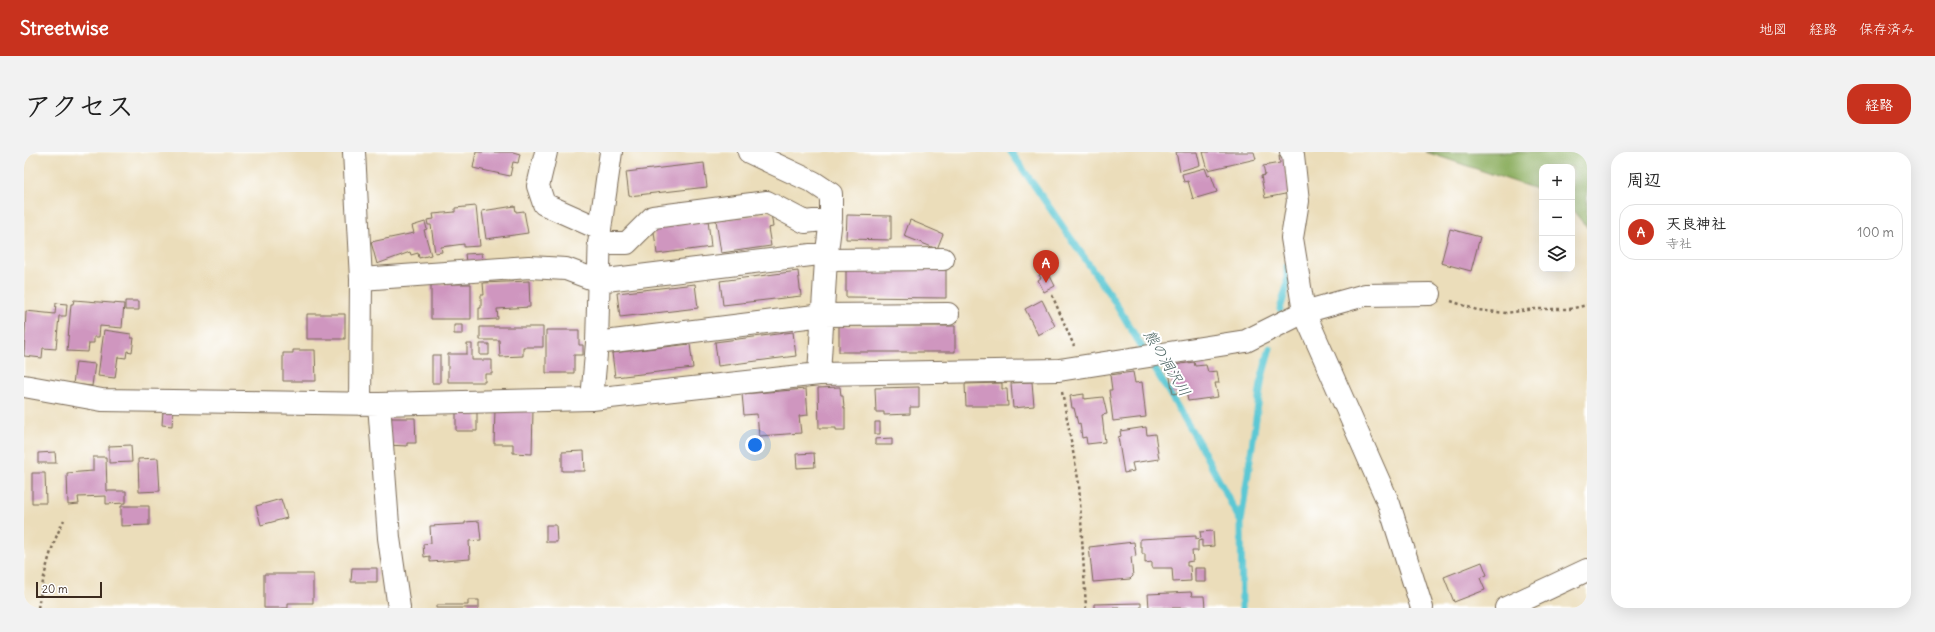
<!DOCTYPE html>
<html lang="ja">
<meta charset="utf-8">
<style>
body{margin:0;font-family:Delius,"Klee One",sans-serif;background:#f2f2f2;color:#222}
.controls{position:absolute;right:12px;top:12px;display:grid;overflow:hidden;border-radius:8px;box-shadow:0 4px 16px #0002}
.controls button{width:36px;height:36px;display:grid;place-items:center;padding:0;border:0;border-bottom:1px solid #e0e0e0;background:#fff;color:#222;font:20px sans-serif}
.scale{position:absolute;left:12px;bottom:10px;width:66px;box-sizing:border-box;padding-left:4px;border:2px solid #3b2a1e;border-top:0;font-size:11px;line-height:14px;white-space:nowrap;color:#3b2a1e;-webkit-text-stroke:3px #fff;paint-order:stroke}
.you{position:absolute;left:731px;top:293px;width:14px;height:14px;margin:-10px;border:3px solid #fff;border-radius:50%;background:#1a73e8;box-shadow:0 0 0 6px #1a73e833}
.badge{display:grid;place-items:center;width:26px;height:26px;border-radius:50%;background:#c8321e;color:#fff;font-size:13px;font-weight:700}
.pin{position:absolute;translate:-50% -33px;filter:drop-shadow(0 1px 2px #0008)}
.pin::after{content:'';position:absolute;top:21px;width:14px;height:12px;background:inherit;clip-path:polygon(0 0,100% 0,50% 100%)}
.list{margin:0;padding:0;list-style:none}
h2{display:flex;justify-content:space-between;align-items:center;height:52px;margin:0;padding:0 16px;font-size:17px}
h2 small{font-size:13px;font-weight:400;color:#767676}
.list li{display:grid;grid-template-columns:26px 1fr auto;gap:12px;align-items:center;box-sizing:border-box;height:56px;margin:0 8px 8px;padding:0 8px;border:1px solid #e0e0e0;border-radius:16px}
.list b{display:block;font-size:15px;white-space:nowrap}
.list p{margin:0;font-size:13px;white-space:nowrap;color:#767676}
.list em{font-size:13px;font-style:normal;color:#767676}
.icon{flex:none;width:22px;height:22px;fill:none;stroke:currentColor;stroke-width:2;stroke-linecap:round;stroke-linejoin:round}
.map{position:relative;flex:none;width:1563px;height:456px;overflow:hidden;border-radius:16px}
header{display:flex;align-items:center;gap:24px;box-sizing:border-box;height:56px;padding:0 20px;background:#c8321e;color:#fff}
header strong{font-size:19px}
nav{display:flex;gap:22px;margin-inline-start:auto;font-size:14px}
.intro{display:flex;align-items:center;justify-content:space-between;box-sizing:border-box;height:96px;padding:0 24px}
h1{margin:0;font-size:28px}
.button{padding:10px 18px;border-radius:16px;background:#c8321e;color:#fff;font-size:14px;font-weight:700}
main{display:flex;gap:24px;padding:0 24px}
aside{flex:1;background:#fff;border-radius:16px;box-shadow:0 4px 16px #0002}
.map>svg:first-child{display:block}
.forest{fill:#8fb064;stroke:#656d41}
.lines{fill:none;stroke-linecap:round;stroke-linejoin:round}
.stream{stroke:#5cc8d4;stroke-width:7}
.building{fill:#cf96bf}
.minor-casing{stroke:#796955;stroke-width:24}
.path{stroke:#796955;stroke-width:2.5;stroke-dasharray:3 3;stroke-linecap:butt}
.minor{stroke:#fff;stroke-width:22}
.labels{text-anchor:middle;stroke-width:4;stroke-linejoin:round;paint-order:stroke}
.water-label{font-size:15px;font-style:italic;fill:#47615e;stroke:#fff}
</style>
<header>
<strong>Streetwise</strong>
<nav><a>地図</a><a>経路</a><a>保存済み</a></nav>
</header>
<div class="intro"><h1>アクセス</h1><a class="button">経路</a></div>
<main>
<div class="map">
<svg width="1563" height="456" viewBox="0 0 1563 456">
<rect width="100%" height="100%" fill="#fff"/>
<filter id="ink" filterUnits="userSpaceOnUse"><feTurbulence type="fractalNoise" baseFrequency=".025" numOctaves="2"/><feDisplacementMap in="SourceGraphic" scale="8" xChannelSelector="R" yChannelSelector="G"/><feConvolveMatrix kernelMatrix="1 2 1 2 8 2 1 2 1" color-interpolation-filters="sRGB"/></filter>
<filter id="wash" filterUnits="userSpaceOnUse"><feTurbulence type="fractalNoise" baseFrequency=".012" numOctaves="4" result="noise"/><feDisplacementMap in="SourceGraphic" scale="16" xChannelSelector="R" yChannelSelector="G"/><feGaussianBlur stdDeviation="0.9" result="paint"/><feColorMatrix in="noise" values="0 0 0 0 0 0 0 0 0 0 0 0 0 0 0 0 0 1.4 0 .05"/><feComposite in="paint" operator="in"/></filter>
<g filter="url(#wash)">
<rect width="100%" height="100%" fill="#ebddba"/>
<!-- forest -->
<path class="forest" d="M1402,0H1563V76L1548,57V15H1518V39Z"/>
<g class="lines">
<!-- stream -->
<path class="stream" d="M987,0L1091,150L1175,291L1217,370L1218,456
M1256,157L1263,134V114
M1217,370L1238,225L1246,196"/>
</g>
<g id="blocks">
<!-- building -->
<path class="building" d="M452,0H489L496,2L494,11L489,10L486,24L449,16Z
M1152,0H1173L1176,13L1156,19Z
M1179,0H1230L1232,7L1184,18Z
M1255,4H1259L1266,41L1241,46L1237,24L1241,23L1239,14L1256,11Z
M680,11L683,35L605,44L602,20Z
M1181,16L1184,24L1187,23L1193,40L1169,47L1164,29L1160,30L1158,22Z
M452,54L456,94L440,95V92L417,95L418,100L411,101L407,73H404L403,68L410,67L409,62L431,60V56Z
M491,54L492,60L500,59L504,81L462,87L458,59Z
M747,61L749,75L744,76L747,94L697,101L692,68Z
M823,63L867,64V88L822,87Z
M684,68L687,95L633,102L629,73Z
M886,68L919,82L913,97L880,84Z
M401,70L403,77L400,78L407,103L395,106L394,101L387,103L386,100L353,112L347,90L390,81L388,74Z
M1426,77L1456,85L1447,119L1417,111Z
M458,101L459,110H442L441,102Z
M822,118H922V146L822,145Z
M774,119L777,144L699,153L696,129Z
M1019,120L1021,124L1025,122L1031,134L1020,140L1014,128L1017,126L1015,123Z
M505,129L506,155L473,157L474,167L455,168V156H457V143H460L459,131Z
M407,132H447V167H407Z
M671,132L674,156L596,165L593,141Z
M50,148L100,152L98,176L76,174L75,185H70V191H65L64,200L43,199L47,152H49Z
M1018,148L1031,174L1014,183L1001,157Z
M101,149H115V158H101Z
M32,151L43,152L42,164H35L32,197L19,196L18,206L0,204L2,159L31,162Z
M283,162H321V187H283Z
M430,173H439V182H430Z
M815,174H931V200H815Z
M456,175H519V195H499V204L476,205L475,188H456Z
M80,178L107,182V186H110L108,200L103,199L102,206L94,205L91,226L74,224Z
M522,178H555V193H559V203H550V221H522Z
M769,180L772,204L694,214L691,190Z
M443,192H448V208H468V222H461V230H424V202H443Z
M456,192H465V203H456Z
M666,192L669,216L591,225L588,201Z
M269,198H291L292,229H259V201H269Z
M408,203H416V231H408Z
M52,210L71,212L68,234L49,232Z
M1170,210L1171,214L1182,213L1184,220L1193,219L1195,231H1191L1194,245L1164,249L1162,239L1149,242L1144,214Z
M1109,220L1111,231L1118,230L1122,265L1089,269L1085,238H1088L1086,223Z
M1008,230L1010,254L989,256L987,231Z
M978,231V237H983L984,254H942L941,232Z
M816,235L817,244H819L820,256H821V278H812V276H795L794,236Z
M895,235V255H886V262L860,263V260H852L851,236Z
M782,237L784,263L775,264L777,281L735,284L733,262L720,263L718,242Z
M1060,242V247L1079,245L1083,262L1078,263L1081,290L1063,292L1062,285L1058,286L1056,271L1054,272L1050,256H1048L1046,244Z
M432,256H453V279H432Z
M471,257L509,258L508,302L489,301V292H470Z
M139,259H149L148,274L138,273Z
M362,266H391L392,291H383V294L363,293Z
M851,270H856V282H851Z
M1122,275L1123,283L1131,282L1135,307L1108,311L1110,319L1100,321L1094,285L1097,284L1096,279Z
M868,286V293H851V287Z
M107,293L108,310L85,311V294Z
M560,299L561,319H538V300Z
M31,300L32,311H14V301Z
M790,301L791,315L773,316L772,302Z
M69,305H82L83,339H102V351L82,352V344L54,345L55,352L44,353L43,321L69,319Z
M134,306L136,339L115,340L114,307Z
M8,321H21L22,351H8Z
M257,347L263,366L237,373L232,354Z
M97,354H125V373L97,374Z
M455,369L457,388L445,389L446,407L406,410V404L400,405L399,392L407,391L406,374L441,372V370Z
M522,373H532L533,390H522Z
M1189,379L1190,394L1178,395V388L1174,389V399H1168L1169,409L1163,410V414H1166L1167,429L1149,430L1148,416H1128V410L1121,411V402H1118V395H1116V387L1172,384V387L1177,386L1176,380Z
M1110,390L1112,404L1107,405L1109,424L1106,427L1069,430L1065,395Z
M1458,410L1463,423L1456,426L1461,438L1430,450L1420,425Z
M328,416H353V430H327Z
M1171,416H1182V430H1171Z
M240,422H289V451H264V456H240Z
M1167,440L1168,444H1180L1181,456H1125L1124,442Z
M444,448H455V456H412V453H444Z
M1117,451V456H1070V452Z"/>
</g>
</g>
<g filter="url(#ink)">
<use href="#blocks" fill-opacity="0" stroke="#796955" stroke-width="1"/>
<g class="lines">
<defs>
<path id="minor" d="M330,0L337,127L336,252
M522,0L514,34L520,52L576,77
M725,0L789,30L807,42V67L802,108L795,222
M1267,0L1269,3L1274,49L1268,86L1280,160L1365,352L1398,456
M575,91H603L629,65L743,50L781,70L807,67
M802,108L919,107
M337,127L505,115L542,117L574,129L803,101
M573,191L799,163L924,162
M0,234L78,248L355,252L568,247L795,222L1035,218L1222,189L1280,160L1341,143L1406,142
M568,247L573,191L576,77L587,0
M355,252L365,386L375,456
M1482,456L1563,418"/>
</defs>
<!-- minor casing -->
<use href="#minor" class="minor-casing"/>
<!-- path -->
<path class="path" d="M1028,143L1050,194
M1427,149L1453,158L1482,161L1511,157H1546L1563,153
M1038,240L1055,332L1062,456
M14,456C19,426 26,395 40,368"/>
<!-- minor -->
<use href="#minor" class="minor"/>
</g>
</g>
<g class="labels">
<!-- water labels -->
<g class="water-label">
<text transform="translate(1143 211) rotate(59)" y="5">熊の洞沢川</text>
</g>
</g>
</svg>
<div class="controls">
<button>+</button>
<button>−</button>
<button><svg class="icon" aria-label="layers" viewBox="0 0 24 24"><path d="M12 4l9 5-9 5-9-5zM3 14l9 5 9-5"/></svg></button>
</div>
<div class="scale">20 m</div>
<div class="you"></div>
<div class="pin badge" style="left:1022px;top:131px">A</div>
</div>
<aside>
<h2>周辺<small></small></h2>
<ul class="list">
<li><span class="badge">A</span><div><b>天良神社</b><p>寺社</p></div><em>100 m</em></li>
</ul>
</aside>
</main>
